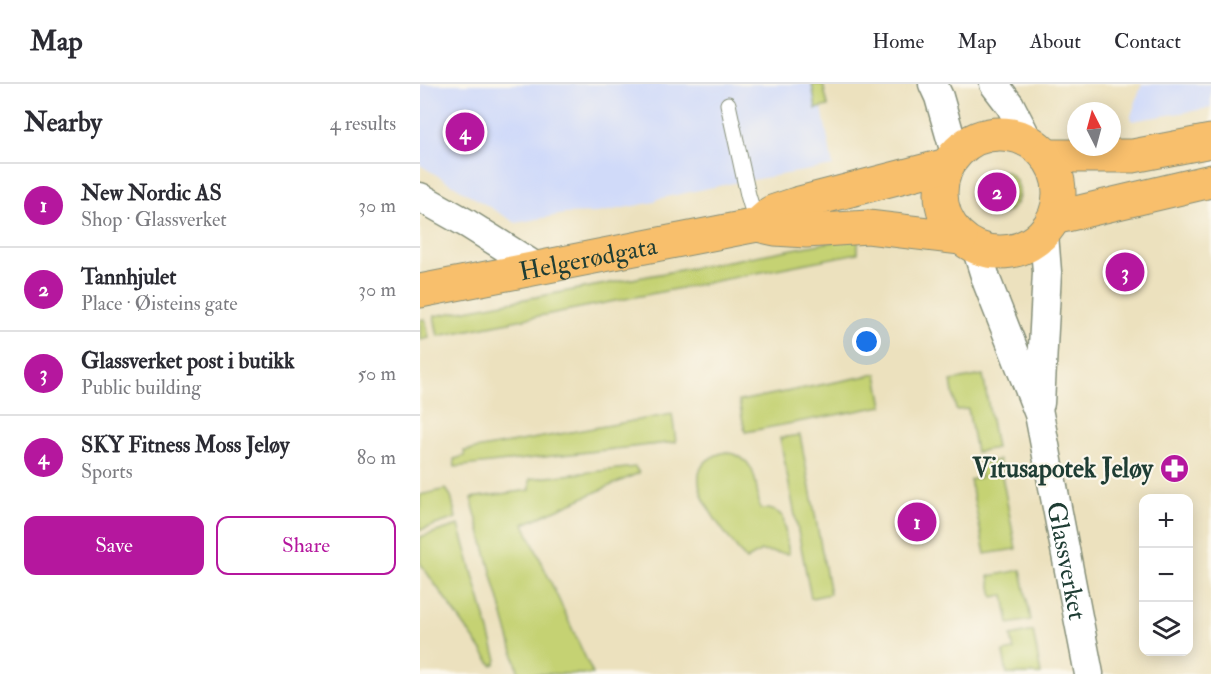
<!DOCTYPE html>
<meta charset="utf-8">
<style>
body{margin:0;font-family:"IM FELL Double Pica",serif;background:#f2f2f3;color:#2b2b33}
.controls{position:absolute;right:18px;bottom:18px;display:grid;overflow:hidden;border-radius:12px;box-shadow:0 3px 15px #0003}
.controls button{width:54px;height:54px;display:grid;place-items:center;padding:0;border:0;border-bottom:2px solid #e1e1e2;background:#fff;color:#2b2b33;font:30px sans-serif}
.compass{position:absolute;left:647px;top:18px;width:54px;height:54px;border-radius:50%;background:#fff;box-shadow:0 3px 15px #0003;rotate:354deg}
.you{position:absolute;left:447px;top:258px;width:21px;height:21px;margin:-15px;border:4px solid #fff;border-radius:50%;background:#1a73e8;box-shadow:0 0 0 9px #1a73e833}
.badge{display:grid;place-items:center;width:39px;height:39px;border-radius:50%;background:#b5179e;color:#fff;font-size:20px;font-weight:700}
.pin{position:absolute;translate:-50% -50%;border:3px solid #fff;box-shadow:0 2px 6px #0006}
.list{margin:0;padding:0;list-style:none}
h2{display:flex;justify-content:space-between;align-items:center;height:78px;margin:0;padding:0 24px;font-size:26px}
h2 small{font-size:20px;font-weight:400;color:#7c7c81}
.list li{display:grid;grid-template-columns:39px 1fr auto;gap:18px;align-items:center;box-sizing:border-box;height:84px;padding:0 24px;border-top:2px solid #e1e1e2}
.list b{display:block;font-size:22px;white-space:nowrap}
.list p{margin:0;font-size:20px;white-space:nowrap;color:#7c7c81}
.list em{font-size:20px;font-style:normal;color:#7c7c81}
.actions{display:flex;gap:12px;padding:18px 24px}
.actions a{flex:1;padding:14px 0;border:2px solid #b5179e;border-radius:12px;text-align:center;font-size:21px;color:#b5179e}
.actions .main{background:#b5179e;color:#fff}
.icon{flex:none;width:33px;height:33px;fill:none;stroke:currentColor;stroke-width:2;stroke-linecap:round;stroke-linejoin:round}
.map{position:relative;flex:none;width:791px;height:590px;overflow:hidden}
header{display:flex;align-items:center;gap:36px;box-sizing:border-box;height:84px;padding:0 30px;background:#fff;border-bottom:2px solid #e1e1e2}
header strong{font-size:28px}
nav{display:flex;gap:33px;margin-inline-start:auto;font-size:21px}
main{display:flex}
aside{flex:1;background:#fff}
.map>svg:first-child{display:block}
.built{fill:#d0daf9}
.green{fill:#c5d273;stroke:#728854;stroke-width:1.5}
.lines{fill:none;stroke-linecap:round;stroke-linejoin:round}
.service-casing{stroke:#868f79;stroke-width:17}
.minor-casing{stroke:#868f79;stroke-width:31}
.primary-casing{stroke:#868f79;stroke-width:35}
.service{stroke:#fff;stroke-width:15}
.minor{stroke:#fff;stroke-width:28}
.primary{stroke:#f8bf6c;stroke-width:33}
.labels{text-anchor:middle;stroke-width:4.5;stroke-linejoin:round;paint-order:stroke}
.street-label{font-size:26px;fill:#1f3d34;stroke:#fbf7ec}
.poi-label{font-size:26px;font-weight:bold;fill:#1f3d34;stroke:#fbf7ec;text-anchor:end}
</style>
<header>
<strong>Map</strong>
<nav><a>Home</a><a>Map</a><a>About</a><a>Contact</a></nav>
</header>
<main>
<aside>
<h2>Nearby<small>4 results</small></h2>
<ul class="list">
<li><span class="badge">1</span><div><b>New Nordic AS</b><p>Shop · Glassverket</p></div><em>30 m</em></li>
<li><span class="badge">2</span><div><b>Tannhjulet</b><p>Place · Øisteins gate</p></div><em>30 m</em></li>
<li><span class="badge">3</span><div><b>Glassverket post i butikk</b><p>Public building</p></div><em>50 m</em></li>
<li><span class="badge">4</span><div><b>SKY Fitness Moss Jeløy</b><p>Sports</p></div><em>80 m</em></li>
</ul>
<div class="actions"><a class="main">Save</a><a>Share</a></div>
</aside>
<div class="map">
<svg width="791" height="590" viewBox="0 0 791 590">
<rect width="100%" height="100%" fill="#fbf7ec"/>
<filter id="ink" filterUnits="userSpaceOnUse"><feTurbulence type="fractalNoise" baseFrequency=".0167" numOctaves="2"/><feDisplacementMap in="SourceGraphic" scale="12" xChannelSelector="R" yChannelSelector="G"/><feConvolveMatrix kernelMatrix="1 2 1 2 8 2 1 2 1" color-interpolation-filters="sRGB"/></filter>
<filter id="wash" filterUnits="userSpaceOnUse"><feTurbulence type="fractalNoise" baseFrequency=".008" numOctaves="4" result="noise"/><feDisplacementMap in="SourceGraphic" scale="24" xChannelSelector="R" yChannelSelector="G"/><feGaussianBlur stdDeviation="1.35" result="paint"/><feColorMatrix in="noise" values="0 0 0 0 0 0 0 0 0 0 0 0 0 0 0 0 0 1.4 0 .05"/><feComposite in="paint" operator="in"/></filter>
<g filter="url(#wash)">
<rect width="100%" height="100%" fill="#ece1be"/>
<!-- built -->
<path class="built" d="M0,0H392L396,24H402L413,82L308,100L237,115L235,118L177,129L145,130L96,139L0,81Z
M722,0H791V24L712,37L711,32Z"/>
<!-- green -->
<path class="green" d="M392,0H403L408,22L396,25Z
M555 108a22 22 0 1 1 44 0a22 22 0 1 1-44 0Z
M438,153V169L18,252L14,232Z
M5,235L9,254L0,256V236Z
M457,290L463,322L325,348L319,317Z
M563,291L576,364L556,368L548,325L536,326L531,297Z
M252,330L256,358L35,383L34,375L45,372L44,367Z
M380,351L410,510L391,514L360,354Z
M306,368C338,374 335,398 340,425C348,424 357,426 363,433L369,470L341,467L326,476C306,449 243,383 306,368Z
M579,376L596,465L565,470L550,396L561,393L558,380Z
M215,383L219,389L104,440L173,590H99L51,414L110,406V395Z
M26,405L31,412L36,434L0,446V411Z
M39,441L77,576L75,580L72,581L0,479V453Z
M601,486L611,536L589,540L584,511L573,513L569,492Z
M613,547L621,590H587L583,568L594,566L591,552Z"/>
</g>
<g filter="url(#ink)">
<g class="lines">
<defs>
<path id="service" d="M308,20L328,111L337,141"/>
<g id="minor">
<path d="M513,0L519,13L535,69"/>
<path d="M574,0L590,21L608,56"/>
<path d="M0,113L48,140L118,184"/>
<path id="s1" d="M556,163L567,198L619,330L669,590"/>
<path d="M620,319L627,188L624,150"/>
</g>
<g id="primary">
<circle cx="580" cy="109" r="59"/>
<path d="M628,72H713L791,57"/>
<path d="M634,134L791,97"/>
<path d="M337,141L352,128L376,120L527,81"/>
<path id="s2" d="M0,207L337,141L355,145L386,147L448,143L541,154"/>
</g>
</defs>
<!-- service casing -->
<use href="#service" class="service-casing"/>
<!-- minor casing -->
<use href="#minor" class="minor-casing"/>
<!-- primary casing -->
<use href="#primary" class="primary-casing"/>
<!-- service -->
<use href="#service" class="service"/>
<!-- minor -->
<use href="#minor" class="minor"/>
<!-- primary -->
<use href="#primary" class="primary"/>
</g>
</g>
<!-- icons -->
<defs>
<symbol id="pharmacy-disc" viewBox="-11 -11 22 22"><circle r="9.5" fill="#b5179e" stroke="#fbf7ec"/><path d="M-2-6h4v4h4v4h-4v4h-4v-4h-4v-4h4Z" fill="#fff"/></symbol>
</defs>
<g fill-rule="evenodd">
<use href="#pharmacy-disc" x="738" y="368" width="33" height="33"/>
</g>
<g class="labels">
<!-- street labels -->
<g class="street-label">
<text dy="9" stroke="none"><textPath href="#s2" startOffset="171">Helgerødgata</textPath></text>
<text dy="9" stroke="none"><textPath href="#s1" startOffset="328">Glassverket</textPath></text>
</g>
<!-- poi labels -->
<g class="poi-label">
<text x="733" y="393">Vitusapotek Jeløy</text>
</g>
</g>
</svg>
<div class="controls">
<button>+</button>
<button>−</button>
<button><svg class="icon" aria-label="layers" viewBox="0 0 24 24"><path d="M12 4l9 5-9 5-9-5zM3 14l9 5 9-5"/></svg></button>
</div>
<svg class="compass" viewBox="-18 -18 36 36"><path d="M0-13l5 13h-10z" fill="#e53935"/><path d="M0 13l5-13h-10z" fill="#7c7c81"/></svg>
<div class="you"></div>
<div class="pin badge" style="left:497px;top:438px">1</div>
<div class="pin badge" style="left:577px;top:108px">2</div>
<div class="pin badge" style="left:705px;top:188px">3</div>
<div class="pin badge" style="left:45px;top:48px">4</div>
</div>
</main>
